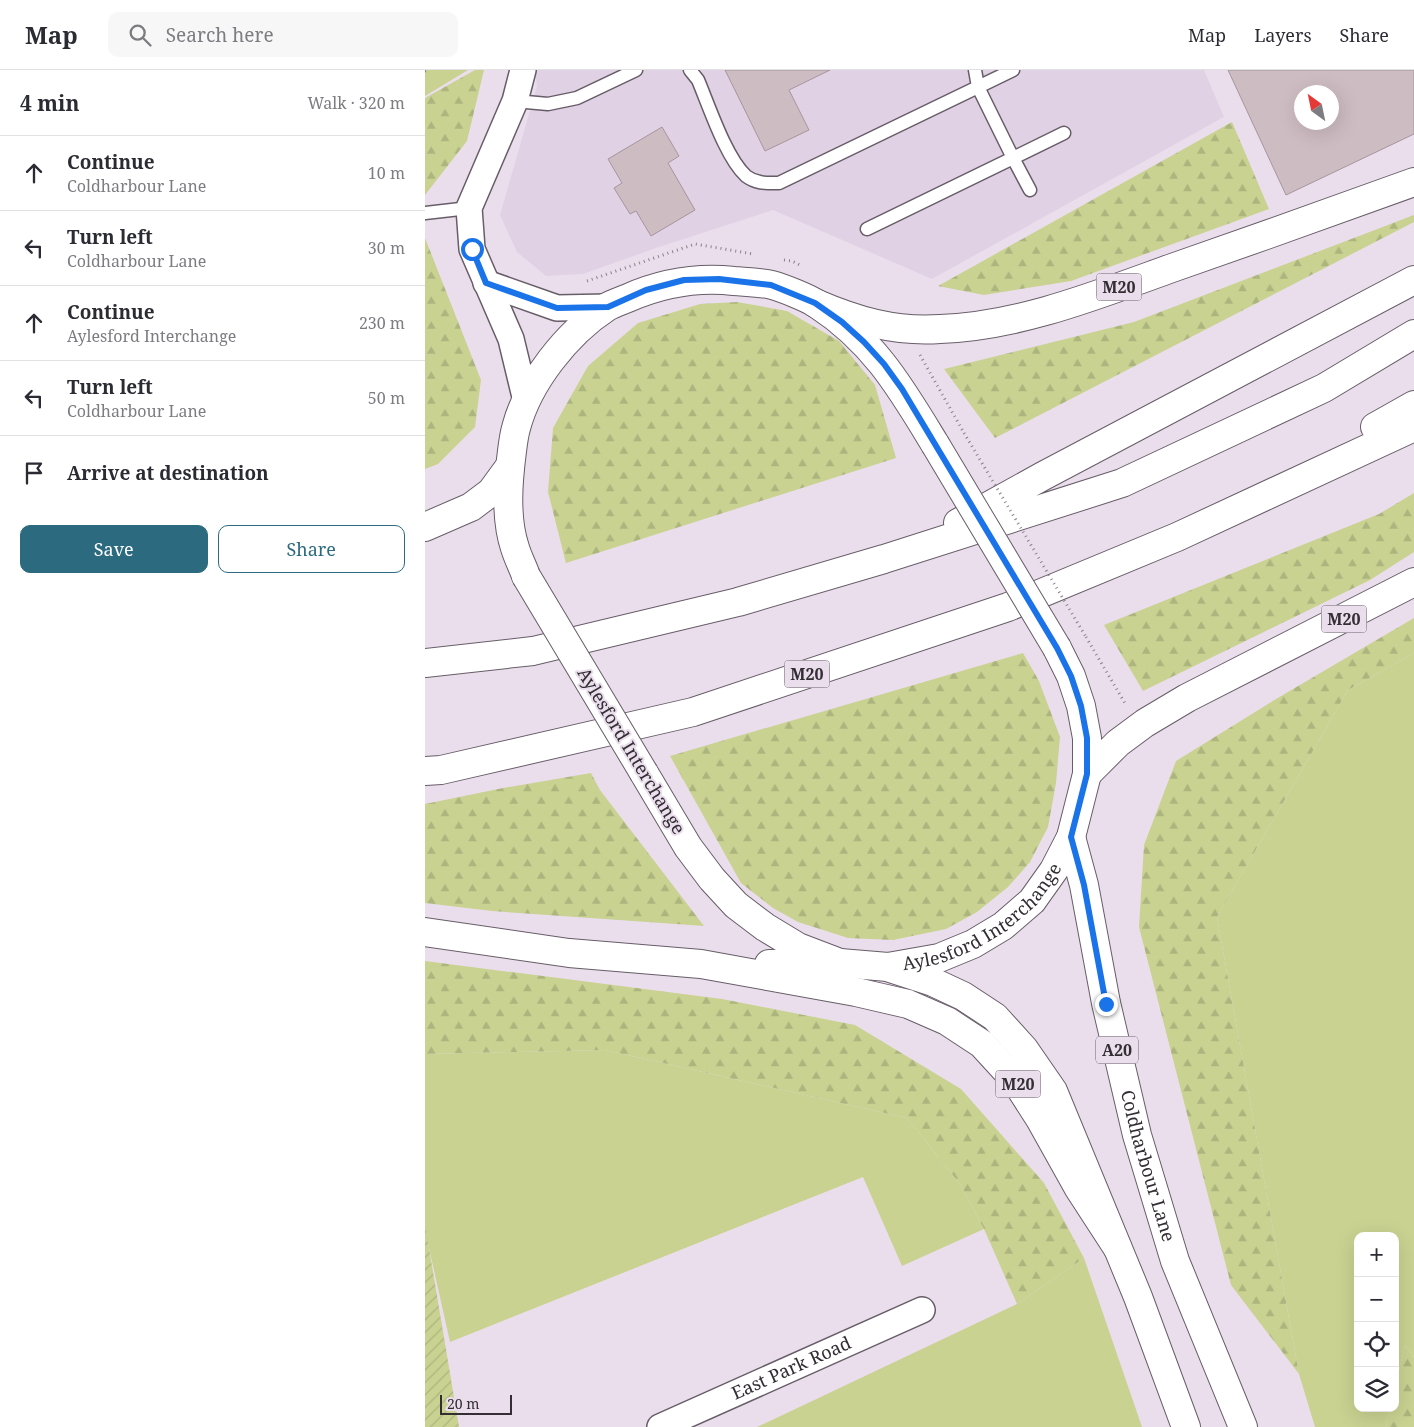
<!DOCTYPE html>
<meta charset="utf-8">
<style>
body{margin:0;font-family:"Noto Serif",serif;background:#f7f7f7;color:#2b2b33}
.controls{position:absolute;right:15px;bottom:15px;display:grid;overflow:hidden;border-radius:10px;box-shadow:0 5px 20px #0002}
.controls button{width:45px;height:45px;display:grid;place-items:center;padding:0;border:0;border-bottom:1px solid #e1e1e2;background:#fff;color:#2b2b33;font:25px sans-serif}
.compass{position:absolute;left:869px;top:15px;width:45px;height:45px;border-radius:50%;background:#fff;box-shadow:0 5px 20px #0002;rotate:327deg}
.scale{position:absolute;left:15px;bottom:12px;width:72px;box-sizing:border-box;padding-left:5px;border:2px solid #322e33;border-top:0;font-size:14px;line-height:18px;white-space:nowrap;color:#322e33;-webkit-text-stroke:4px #eadeec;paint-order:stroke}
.stop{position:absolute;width:15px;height:15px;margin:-11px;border:4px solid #1a73e8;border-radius:50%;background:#fff}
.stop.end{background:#1a73e8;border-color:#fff;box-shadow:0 1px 5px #0008}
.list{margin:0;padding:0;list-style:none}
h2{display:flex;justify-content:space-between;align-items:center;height:65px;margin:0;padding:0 20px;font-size:21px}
h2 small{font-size:16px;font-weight:400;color:#7c7c81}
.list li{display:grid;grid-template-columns:32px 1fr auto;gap:15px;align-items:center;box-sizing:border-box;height:75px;padding:0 20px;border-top:1px solid #e1e1e2}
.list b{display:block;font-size:19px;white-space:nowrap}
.list p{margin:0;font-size:16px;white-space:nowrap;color:#7c7c81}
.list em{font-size:16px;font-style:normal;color:#7c7c81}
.actions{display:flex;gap:10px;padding:15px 20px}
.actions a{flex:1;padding:11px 0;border:1px solid #2c6a80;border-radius:10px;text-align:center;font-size:18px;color:#2c6a80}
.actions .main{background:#2c6a80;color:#fff}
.icon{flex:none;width:28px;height:28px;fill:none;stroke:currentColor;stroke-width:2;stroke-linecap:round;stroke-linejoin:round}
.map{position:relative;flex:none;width:989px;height:1357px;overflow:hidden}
header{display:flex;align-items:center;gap:30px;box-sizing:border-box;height:70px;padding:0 25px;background:#fff;border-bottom:1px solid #e1e1e2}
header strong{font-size:24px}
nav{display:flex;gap:28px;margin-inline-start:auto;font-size:18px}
.search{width:350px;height:45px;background:#f7f7f7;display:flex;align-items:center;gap:12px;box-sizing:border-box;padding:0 18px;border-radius:10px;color:#7c7c81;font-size:19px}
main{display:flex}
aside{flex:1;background:#fff}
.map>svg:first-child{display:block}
.built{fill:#e1d1e4}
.grass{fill:#c9d291}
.forest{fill:url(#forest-firs)}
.garden{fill:url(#garden-furrows)}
.building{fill:#cdbcc2;stroke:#a6959c;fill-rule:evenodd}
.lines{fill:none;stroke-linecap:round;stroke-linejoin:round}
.service-casing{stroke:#675d68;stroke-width:15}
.minor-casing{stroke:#675d68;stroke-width:28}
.primary-casing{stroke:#675d68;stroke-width:30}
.motorway-casing{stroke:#675d68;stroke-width:30}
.path{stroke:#88818a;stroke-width:3;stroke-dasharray:1 4;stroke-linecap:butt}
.service{stroke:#fff;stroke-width:12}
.minor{stroke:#fff;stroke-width:25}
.primary{stroke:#fff;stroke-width:28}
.motorway{stroke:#fff;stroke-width:28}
.primary-bridge-casing{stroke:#675d68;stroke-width:30;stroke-linecap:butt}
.path-bridge{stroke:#88818a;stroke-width:3;stroke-dasharray:1 4;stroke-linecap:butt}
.primary-bridge{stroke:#fff;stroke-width:28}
.route{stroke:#1a73e8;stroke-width:6}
.labels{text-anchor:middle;stroke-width:4;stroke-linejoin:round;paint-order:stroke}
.shield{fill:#eadeec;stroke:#69636a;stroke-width:1}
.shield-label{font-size:16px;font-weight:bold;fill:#322e33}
.street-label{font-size:18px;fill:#322e33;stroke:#eadeec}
</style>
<header>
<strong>Map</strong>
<div class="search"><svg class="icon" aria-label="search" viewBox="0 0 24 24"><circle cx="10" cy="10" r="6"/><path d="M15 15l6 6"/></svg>Search here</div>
<nav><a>Map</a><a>Layers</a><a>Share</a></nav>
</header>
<main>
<aside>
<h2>4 min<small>Walk · 320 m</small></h2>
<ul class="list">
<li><svg class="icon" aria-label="ahead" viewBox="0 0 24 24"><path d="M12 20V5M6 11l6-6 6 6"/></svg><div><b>Continue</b><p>Coldharbour Lane</p></div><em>10 m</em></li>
<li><svg class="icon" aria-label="left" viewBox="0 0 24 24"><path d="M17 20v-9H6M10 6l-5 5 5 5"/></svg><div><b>Turn left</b><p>Coldharbour Lane</p></div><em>30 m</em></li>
<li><svg class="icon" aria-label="ahead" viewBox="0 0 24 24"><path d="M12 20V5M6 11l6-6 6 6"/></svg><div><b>Continue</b><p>Aylesford Interchange</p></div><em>230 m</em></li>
<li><svg class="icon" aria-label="left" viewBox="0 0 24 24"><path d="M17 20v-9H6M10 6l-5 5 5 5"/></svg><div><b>Turn left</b><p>Coldharbour Lane</p></div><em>50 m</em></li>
<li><svg class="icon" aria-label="arrive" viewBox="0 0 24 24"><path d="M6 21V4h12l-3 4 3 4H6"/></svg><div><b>Arrive at destination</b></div></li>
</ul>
<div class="actions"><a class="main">Save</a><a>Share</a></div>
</aside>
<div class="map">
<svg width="989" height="1357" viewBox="0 0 989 1357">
<defs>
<pattern id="forest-firs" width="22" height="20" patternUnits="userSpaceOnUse" patternTransform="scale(1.25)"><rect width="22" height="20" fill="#c9d291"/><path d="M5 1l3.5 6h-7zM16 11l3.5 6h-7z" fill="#adb57e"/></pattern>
<pattern id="garden-furrows" width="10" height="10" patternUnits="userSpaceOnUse" patternTransform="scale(1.25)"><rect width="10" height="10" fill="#c9d291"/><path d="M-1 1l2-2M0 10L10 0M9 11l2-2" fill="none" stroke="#adb57e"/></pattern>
</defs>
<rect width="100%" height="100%" fill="#eadeec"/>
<!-- built -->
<path class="built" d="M110,0H779L799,47L507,209L348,140L231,178L158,204L121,206L92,182L75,145L112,16Z"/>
<!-- grass -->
<path class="grass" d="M0,0H43L0,26Z
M989,583V1287L980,1275L970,1317V1166H933V1338H965L961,1357H890L874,1304L792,847L923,620Z
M180,980L482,1048L535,1114L559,1159L477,1196L438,1107L25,1272L0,1160V984Z
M659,1188L717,1357H332L592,1234Z"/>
<!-- forest -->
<path class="forest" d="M50,0H59L42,71L0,125V28Z
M807,52L844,139L646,211L559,225L513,216Z
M989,145V152L570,368L519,299L709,252Z
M0,168L56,310L50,357L13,394L0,399Z
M312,232L362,241L414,271L450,315L471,388L141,493L123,422L128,358L163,296L213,253L275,234Z
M989,423V482L945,510L718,621L679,555L954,444Z
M989,548V583L923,620L792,847L874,1304L806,1215L714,857L719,775L751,691L851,629Z
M598,583L614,611L635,667L631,713L623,757L605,792L583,817L552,842L521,859L468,870L423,868L373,852L348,838L316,813L245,686Z
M166,703L175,720L279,856L67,841L0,833V734L78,718Z
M0,891L297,929L430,955L536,1019L619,1113L659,1188L592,1234L559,1159L535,1114L482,1048L180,980L0,984Z
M980,1275L989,1287V1357H961L965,1338H970V1317Z"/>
<!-- garden -->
<path class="garden" d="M0,1160H1L34,1357H0Z"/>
<!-- building -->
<path class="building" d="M300,0H405L364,20L384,60L340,81Z
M803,0H989V64L861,125ZM876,22H906V52H876Z
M237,57L254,86L243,93L270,140L226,166L211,141L205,144L189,118L197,113L183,89Z"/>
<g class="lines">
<defs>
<path id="service" d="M265,0L273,10C284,36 301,88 321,106C331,114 343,113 354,113L553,17L588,88L442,159
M550,0L553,17L588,0
M90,31L123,34L152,28L211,0
M605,120L588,88L639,63
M0,143L44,138"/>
<g id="minor">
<path d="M98,0L90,31L44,138L47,179L86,269L101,331"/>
<path d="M61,213L132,238L183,237"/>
<path id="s1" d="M235,1357L497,1240"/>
</g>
<g id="primary">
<path d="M101,506C98,497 93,488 90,478C80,448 83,412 87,381C88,373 89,365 91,358C103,312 142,263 182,237C189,233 196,231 203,228C237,213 272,207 309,211C321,212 335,212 347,215C358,218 383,228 392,234C449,271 476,318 510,374"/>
<path id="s2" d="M219,703L263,777L287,809L311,835L340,857L373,877L415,893L463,897L514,888L548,874L578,856L607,831L629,800L646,767L662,704V668L656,636L646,606L632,578"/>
<path id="s3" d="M646,767L659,815L681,933L712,1065L750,1191L818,1357"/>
<path d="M465,898L508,912L538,926L570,947L599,979L628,1021L713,1227L761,1357"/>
</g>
<path id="motorway" d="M390,233C432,251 469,262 515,259C595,256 672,225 747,198C828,170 908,141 989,112
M950,357L989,335
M533,453L618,406L989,210
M0,457L46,437L66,422L85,396
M0,593L108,581L313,532L459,489L697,413L899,318L989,264
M0,701L16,700L268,642L583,537L752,467L989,357
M662,704L693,673L720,653L762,628L989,512
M0,862L144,883L276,894L431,922L483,934L522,951L557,974L590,1010L615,1049L653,1117L692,1177
M344,894L415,893"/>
</defs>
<!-- service casing -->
<use href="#service" class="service-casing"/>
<!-- minor casing -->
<use href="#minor" class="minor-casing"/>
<!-- primary casing -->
<use href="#primary" class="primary-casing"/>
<!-- motorway casing -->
<use href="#motorway" class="motorway-casing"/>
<!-- path -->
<path class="path" d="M0,1L4,0
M359,190L367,191L377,196
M162,211L270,174L328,184
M495,285L539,363
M661,567L701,635"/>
<!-- service -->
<use href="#service" class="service"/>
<!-- minor -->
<use href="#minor" class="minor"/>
<!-- primary -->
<use href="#primary" class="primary"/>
<!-- motorway -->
<use href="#motorway" class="motorway"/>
<defs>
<path id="primary-bridge" d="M510,374L632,578
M101,506L219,703"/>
</defs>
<!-- primary-bridge casing -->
<use href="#primary-bridge" class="primary-bridge-casing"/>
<!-- path-bridge -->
<path class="path-bridge" d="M539,363L661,567"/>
<!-- primary-bridge -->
<use href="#primary-bridge" class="primary-bridge"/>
</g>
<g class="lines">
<!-- route -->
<path class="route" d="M47,179L61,213L132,238L183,237L221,220L259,210L294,209L346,215L390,233L417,252L439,272L459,294L477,319L632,578L646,606L656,636L662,668V704L646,767L659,815L681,934"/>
</g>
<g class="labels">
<!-- shield labels -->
<g class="shield">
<rect x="671.5" y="203.5" width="45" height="27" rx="4"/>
<rect x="896.5" y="535.5" width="45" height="27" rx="4"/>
<rect x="359.5" y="590.5" width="45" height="27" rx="4"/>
<rect x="671" y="966.5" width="42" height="27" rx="4"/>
<rect x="570.5" y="1000.5" width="45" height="27" rx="4"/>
</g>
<g class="shield-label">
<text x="694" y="223">M20</text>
<text x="919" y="555">M20</text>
<text x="382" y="610">M20</text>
<text x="692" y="986">A20</text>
<text x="593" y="1020">M20</text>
</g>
<!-- street labels -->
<g class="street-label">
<text transform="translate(206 681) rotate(59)" y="6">Aylesford Interchange</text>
<text dy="6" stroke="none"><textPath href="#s2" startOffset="440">Aylesford Interchange</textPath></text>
<text dy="6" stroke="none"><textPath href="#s3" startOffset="338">Coldharbour Lane</textPath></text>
<text dy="6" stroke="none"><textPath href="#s1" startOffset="144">East Park Road</textPath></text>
</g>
</g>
</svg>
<div class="controls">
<button>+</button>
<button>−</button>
<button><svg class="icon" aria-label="locate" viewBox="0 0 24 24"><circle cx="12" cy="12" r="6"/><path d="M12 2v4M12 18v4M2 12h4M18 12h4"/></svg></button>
<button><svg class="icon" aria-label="layers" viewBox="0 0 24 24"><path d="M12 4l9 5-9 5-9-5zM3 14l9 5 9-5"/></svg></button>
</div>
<svg class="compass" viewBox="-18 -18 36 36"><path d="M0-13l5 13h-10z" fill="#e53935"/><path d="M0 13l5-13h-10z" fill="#7c7c81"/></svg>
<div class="scale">20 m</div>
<div class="stop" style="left:47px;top:179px"></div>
<div class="stop end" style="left:681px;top:934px"></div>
</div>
</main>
